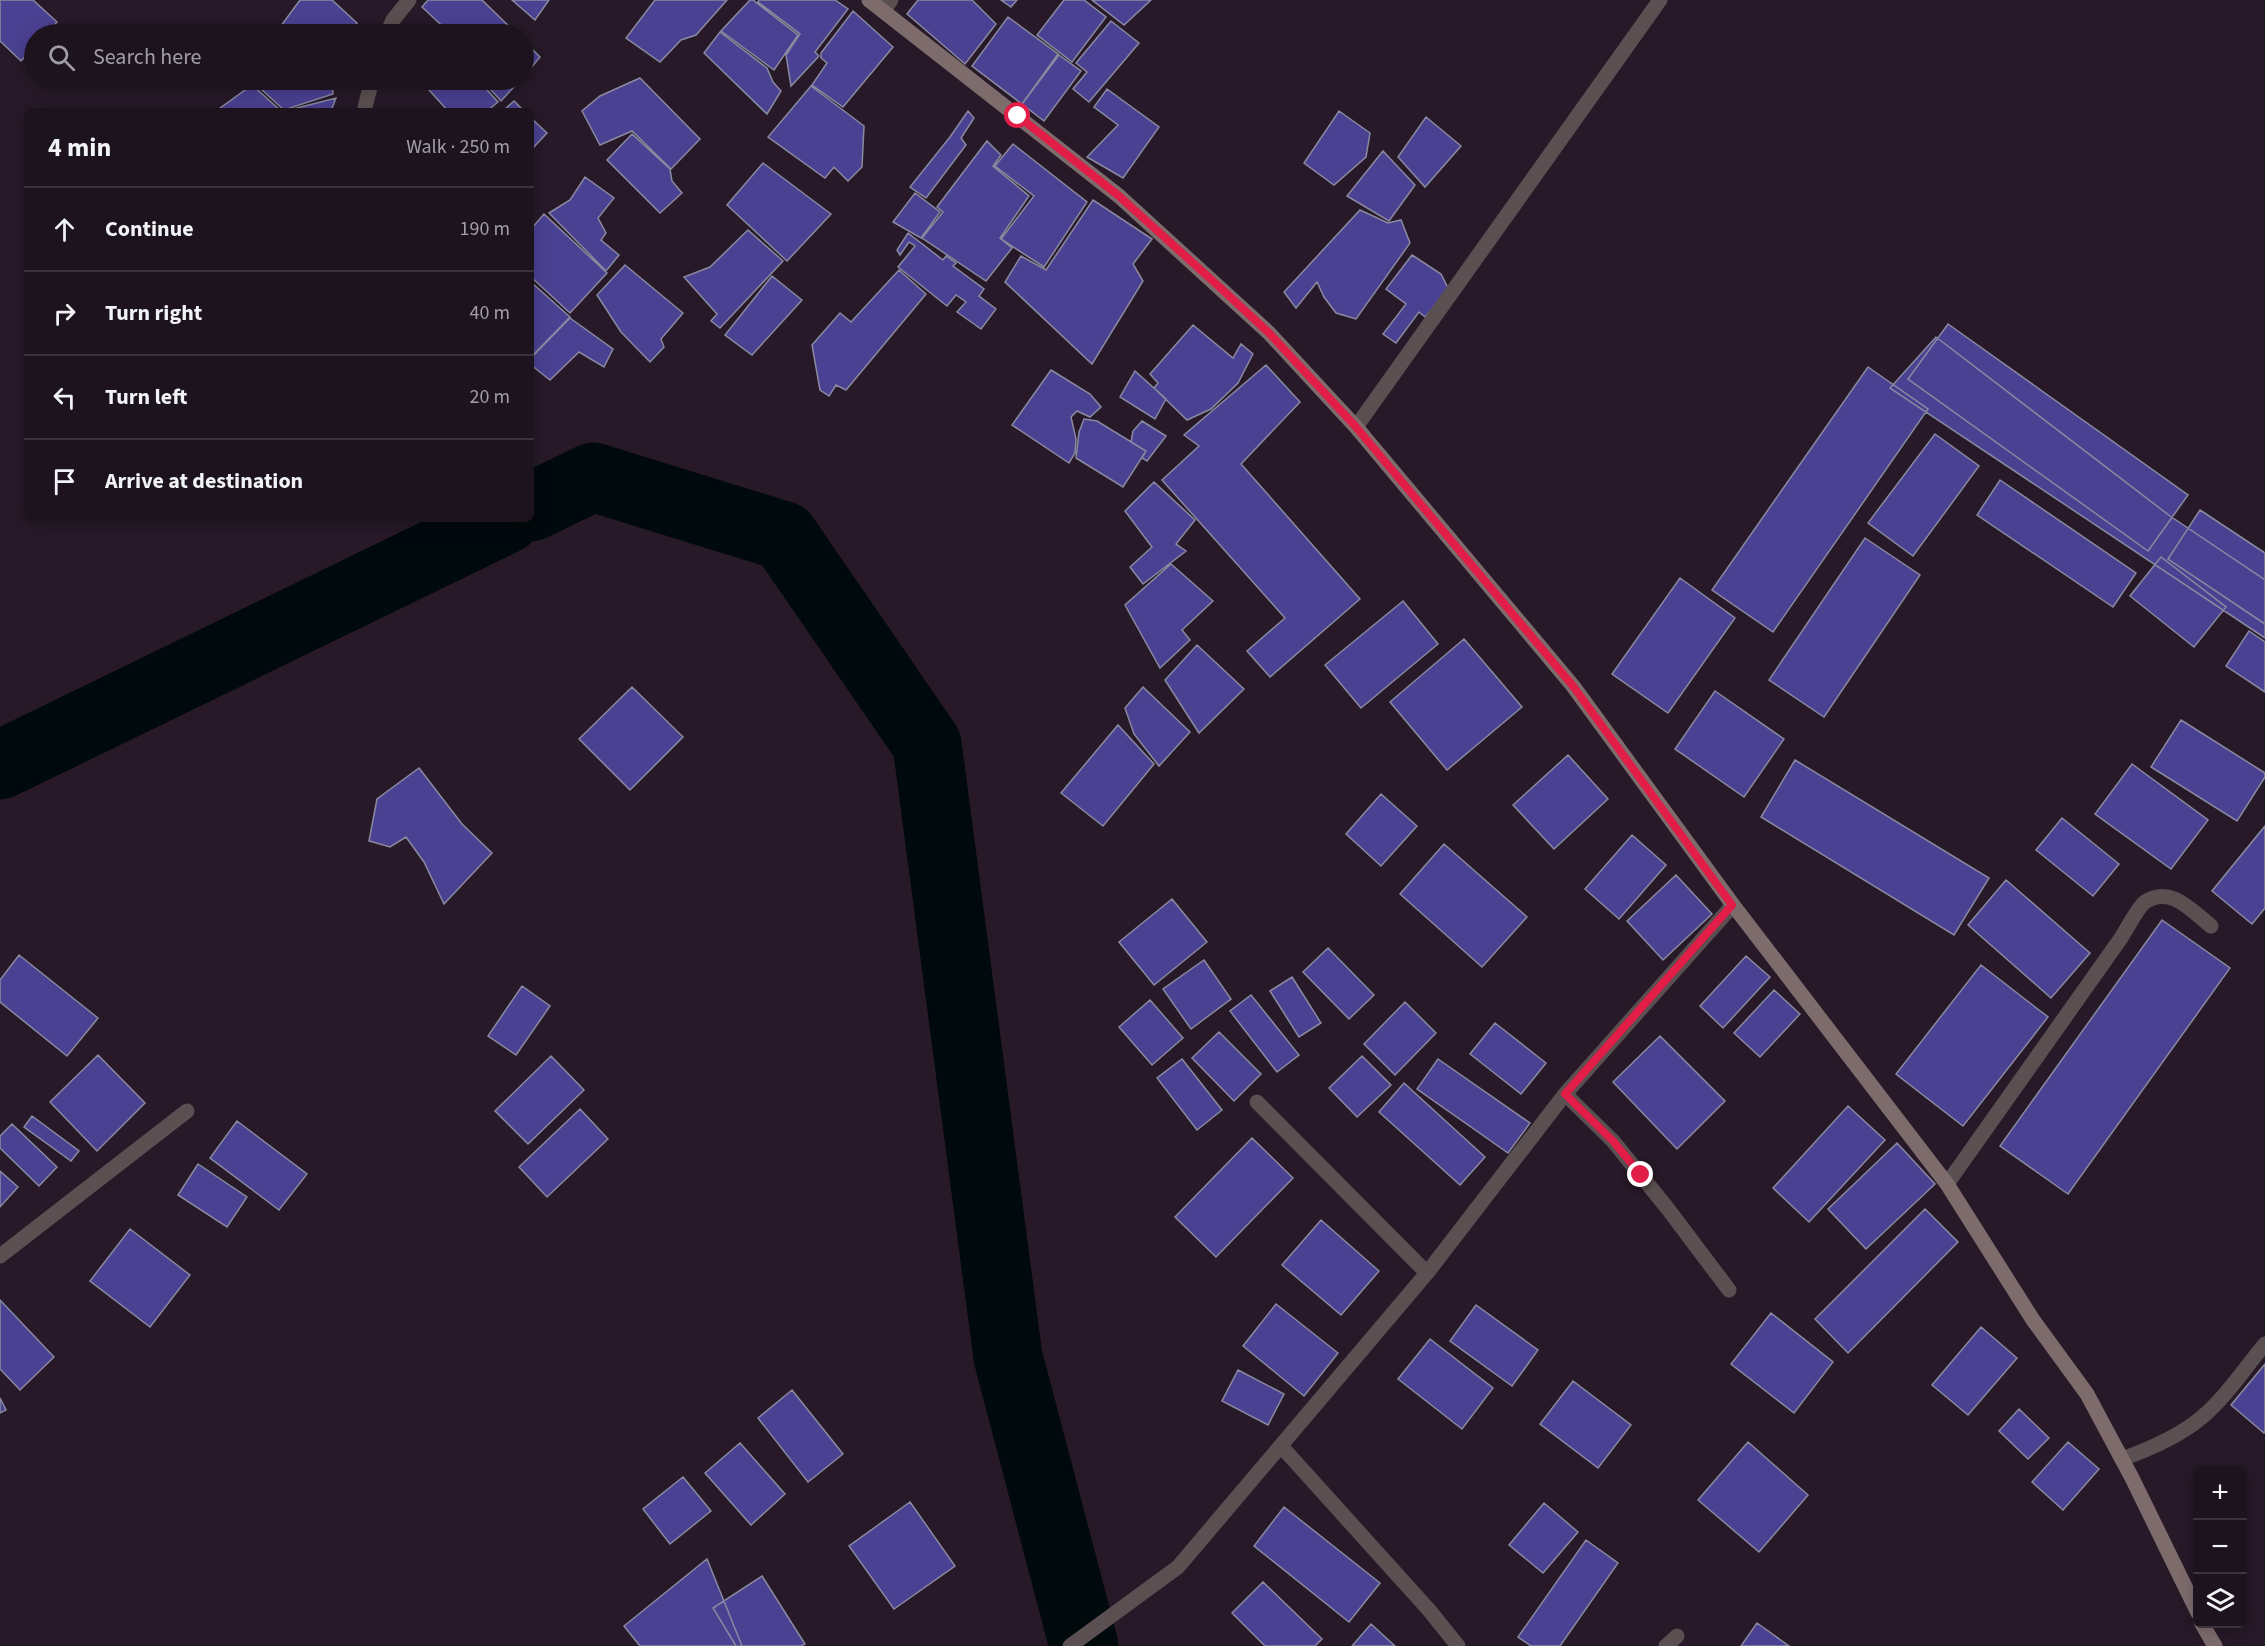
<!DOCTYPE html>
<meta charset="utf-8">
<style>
body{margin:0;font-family:"Source Sans 3",sans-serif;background:#2a202b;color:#f1f3f6}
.controls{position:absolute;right:18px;bottom:18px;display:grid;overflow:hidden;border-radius:9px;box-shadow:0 3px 15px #0003}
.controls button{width:54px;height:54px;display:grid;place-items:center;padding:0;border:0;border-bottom:2px solid #3b323c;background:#1d131e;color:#f1f3f6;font:30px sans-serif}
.stop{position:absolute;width:18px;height:18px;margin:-14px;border:4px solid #e11d48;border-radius:50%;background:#fff}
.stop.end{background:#e11d48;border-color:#fff;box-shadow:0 2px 6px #0008}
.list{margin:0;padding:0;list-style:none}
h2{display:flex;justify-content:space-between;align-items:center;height:78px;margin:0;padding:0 24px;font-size:26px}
h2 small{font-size:20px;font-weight:400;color:#a09ea4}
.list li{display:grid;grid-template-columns:39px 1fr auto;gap:18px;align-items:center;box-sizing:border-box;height:84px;padding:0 24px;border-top:2px solid #3b323c}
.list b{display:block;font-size:22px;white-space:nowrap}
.list em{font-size:20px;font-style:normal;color:#a09ea4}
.icon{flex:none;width:33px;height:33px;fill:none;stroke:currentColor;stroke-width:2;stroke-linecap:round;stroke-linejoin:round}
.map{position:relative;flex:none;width:2265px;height:1646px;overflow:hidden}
.search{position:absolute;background:#1d131e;box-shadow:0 3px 15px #0003;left:24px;top:24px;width:510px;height:66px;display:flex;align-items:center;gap:15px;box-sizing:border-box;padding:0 21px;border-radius:33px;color:#a09ea4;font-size:22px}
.panel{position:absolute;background:#1d131e;box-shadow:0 3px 15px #0003;left:24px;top:108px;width:510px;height:414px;border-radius:9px}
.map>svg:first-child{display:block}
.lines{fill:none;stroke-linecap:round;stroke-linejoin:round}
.river{stroke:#00090c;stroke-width:69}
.building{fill:#4b4192;stroke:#898aa0;stroke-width:1.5}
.street{stroke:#5b5051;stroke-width:15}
.secondary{stroke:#7e6c6d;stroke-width:15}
.route{stroke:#e11d48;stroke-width:8}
</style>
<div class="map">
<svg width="2265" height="1646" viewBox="0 0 2265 1646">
<rect width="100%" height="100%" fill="#271928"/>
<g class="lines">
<!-- river -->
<path class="river" d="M531,507L593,477L784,536L927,744L1008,1357L1084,1646
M0,765L506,519"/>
</g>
<!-- building -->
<path class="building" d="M0,0H33L57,22L46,34H34V47L21,61L0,41Z
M300,0H332L357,23L347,34H275Z
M428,0H482L517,34H451L422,7Z
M512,0H549L535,20Z
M655,0H727L696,35L681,40L660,62L626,38Z
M750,0H753L798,35L774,70L721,31Z
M759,0H835L848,9L815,52L819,56L791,86L786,55L800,34L758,2Z
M918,0H972L996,24L965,64L907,14Z
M1001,0H1017L1011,7Z
M1064,0H1084L1106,17L1072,62L1037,35Z
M1092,0H1151L1124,25Z
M853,11L893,47L843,107L812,85L827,63L821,58V53Z
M1008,17L1058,54L1022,104L972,66Z
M1111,21L1139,43L1089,102L1073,89L1087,72L1076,63Z
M720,32L767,68L773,82L781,91L767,114L704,53Z
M524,41L540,57L524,76Z
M1059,55L1081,71L1044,121L1022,104Z
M640,78L700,139L671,169L632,131L600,145L582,111L600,96Z
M251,80H332L333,94L284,110Z
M420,80H478L498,102L487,111H448Z
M482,80H520L501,101Z
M252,85L281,111H216Z
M811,86L864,126L862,167L848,181L834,167L825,178L768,137Z
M1107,89L1159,127L1123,178L1087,157L1118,125L1094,107Z
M336,98L331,111H285Z
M514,101L524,111H503Z
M968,111L974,118L961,138L966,145L926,198L910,187L950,137Z
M1339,111L1370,133L1366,157L1334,185L1304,163Z
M1426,117L1461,146L1425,187L1398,157Z
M531,118L547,133L531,150Z
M632,134L670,169L672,181L682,193L660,213L607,160Z
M987,141L1001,155L993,166L1029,196L1000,238L1012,248L986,281L922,238L943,212L937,207Z
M1013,144L1087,202L1044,267L1001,239L1034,196L995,166Z
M1383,151L1415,185L1389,221L1347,196Z
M763,163L831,214L787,261L727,205Z
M585,177L614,198L598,218L606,233L601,240L619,255L606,271L549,213L570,200Z
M915,193L940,212L921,238L893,222Z
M1093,200L1152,239L1133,264L1143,281L1092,364L1005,282L1021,256L1046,270Z
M1360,210L1388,223L1401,220L1410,243L1356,319L1336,313L1324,297L1317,282L1296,308L1284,292Z
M544,214L607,273L570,313L531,277V229Z
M748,230L783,261L720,328L711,321L717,314L684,277L710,267Z
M908,233L943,260L946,256L956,263L953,266L984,289L979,296L996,309L981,329L957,312L966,302L956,295L947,306L898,267L915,246L909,242L900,255L897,250Z
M1412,255L1441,274L1449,290L1425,317L1419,312L1396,343L1383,334L1406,304L1386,289Z
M625,265L683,313L661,339L664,347L650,362L621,332L597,295Z
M899,270L926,294L846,390L836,385L829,396L820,390L812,345L840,313L851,322Z
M772,276L802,300L752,355L725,335Z
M531,282L570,317L531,357Z
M570,318L613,349L604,367L579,352L550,380L531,365V358Z
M1948,324L2188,495L2148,551L1908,379Z
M1193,325L1233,358L1241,344L1253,354L1238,383L1211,409L1187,420L1154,388L1158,383L1150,374Z
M1936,337L2170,516L2265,580V638L1890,388Z
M1266,365L1300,402L1241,464L1360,599L1270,677L1247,651L1285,618L1162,480L1199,446L1184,435Z
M1868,367L1928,409L1773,632L1712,590Z
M1051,370L1090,394L1101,407L1090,417L1077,411L1071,417L1076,439L1075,453L1069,463L1012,425Z
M1135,371L1166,399L1155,419L1120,397Z
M1084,419L1097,421L1146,451L1123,487L1076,458L1079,432Z
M1142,421L1166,436L1147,461L1142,458L1146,451L1131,442L1133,431Z
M1935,434L1979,466L1913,556L1868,523Z
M2000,480L2136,573L2113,607L1977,515Z
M1154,482L1195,520L1176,544L1186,551L1143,584L1130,567L1152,547L1125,511Z
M2200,510L2265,553V624L2168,559Z
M1865,538L1920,575L1824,717L1769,680Z
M2161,557L2226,607L2194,647L2130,596Z
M1171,564L1213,601L1182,630L1190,640L1160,668L1125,605Z
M1680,578L1735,618L1668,713L1612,674Z
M1403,601L1438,644L1361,708L1325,665Z
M2249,631L2265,642V692L2226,666Z
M1464,639L1522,707L1447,770L1390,702Z
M1197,645L1244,689L1199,733L1165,680Z
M632,687L683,737L630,790L579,739Z
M1143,687L1190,732L1159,766L1134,734L1125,708Z
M1715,691L1784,739L1744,797L1675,749Z
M2181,720L2265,773V777L2237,821L2151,767Z
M1118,725L1154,764L1103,826L1061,793Z
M1568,755L1608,799L1554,849L1513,805Z
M1795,760L1989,878L1954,935L1761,817Z
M2132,764L2208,820L2171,869L2095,814Z
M419,768L462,824L492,853L444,904L424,862L406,837L390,847L369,841L377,799Z
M1381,794L1417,826L1381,866L1346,834Z
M2062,818L2119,864L2093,896L2036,850Z
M2265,826V908L2252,924L2212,891Z
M1632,835L1666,865L1619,919L1585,889Z
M1444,844L1527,917L1482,967L1400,894Z
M1676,875L1712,914L1663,960L1627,921Z
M2006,880L2090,953L2051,998L1968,925Z
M1172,899L1207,942L1154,985L1119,942Z
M2162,920L2230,968L2068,1194L2000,1146Z
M1328,948L1374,995L1349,1019L1303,972Z
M19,955L98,1018L67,1056L0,1002V980Z
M1746,956L1770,977L1723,1028L1700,1006Z
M1204,960L1231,999L1191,1029L1163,989Z
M1981,965L2048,1017L1963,1126L1896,1074Z
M1292,977L1321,1023L1299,1037L1270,991Z
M522,986L550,1006L516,1055L488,1036Z
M1774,990L1800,1014L1760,1057L1734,1033Z
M1251,995L1299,1055L1277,1072L1230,1011Z
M1150,1000L1183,1038L1152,1065L1119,1027Z
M1405,1002L1436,1033L1395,1075L1364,1044Z
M1495,1023L1546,1063L1521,1094L1470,1054Z
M1219,1032L1261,1074L1234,1101L1192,1058Z
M1660,1036L1725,1101L1677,1149L1613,1082Z
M98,1055L145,1103L97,1151L50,1102Z
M551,1056L584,1090L528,1144L495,1111Z
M1362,1056L1391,1085L1357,1117L1329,1088Z
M1182,1059L1222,1110L1197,1130L1157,1078Z
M1438,1059L1530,1123L1508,1153L1417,1089Z
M1404,1083L1485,1157L1460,1185L1379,1112Z
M1848,1106L1885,1140L1809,1222L1773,1188Z
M580,1109L608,1139L547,1197L519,1167Z
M32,1116L79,1151L71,1161L24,1127Z
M237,1121L307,1174L279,1210L210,1158Z
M12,1124L57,1167L39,1186L0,1148V1136Z
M1252,1138L1293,1178L1216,1257L1175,1217Z
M1897,1143L1935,1184L1866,1249L1828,1209Z
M198,1164L247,1197L227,1227L178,1195Z
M0,1171L18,1187L0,1207Z
M1925,1209L1958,1242L1848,1353L1815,1319Z
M1321,1220L1379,1271L1341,1315L1282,1265Z
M130,1229L190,1275L150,1327L90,1281Z
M0,1300L54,1357L20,1390L0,1369Z
M1276,1304L1338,1353L1304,1396L1243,1346Z
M1476,1305L1538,1350L1512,1386L1450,1341Z
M1771,1313L1833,1362L1794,1413L1731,1364Z
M1981,1327L2017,1358L1968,1415L1932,1385Z
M1430,1339L1493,1388L1462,1429L1398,1379Z
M2265,1364V1432L2264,1433L2231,1405Z
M1238,1370L1284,1394L1268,1425L1222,1401Z
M1573,1381L1631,1425L1598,1468L1540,1424Z
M792,1390L843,1454L808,1482L758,1418Z
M0,1398L6,1410L0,1413Z
M2019,1409L2049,1438L2028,1459L1999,1431Z
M1748,1442L1808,1495L1759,1552L1698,1500Z
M2068,1442L2099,1469L2063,1510L2032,1482Z
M740,1443L785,1494L751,1525L705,1473Z
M683,1477L711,1511L670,1544L643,1509Z
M910,1502L955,1566L894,1609L849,1546Z
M1544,1503L1578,1532L1543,1573L1509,1545Z
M1284,1507L1380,1583L1349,1622L1254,1546Z
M1586,1540L1618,1563L1560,1646H1531L1518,1637Z
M707,1559L742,1646H640L624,1626Z
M762,1576L805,1644L801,1646H736L713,1608Z
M1263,1582L1322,1639L1315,1646H1265L1232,1613Z
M1757,1623L1789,1646H1741Z
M1371,1624L1395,1646H1352Z"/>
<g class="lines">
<!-- street -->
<path class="street" d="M883,11L891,0
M387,34L393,20L409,0
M364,111L372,80
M1356,427L1660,0
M1565,1094L1613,1141L1668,1209L1729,1290
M1257,1102L1427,1273
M1947,1184L2121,938C2127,929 2138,907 2145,902C2171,885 2192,911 2211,926
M0,1256L187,1111
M1282,1447L1429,1610L1458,1646
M2122,1459C2150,1449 2178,1437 2201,1418C2226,1397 2244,1369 2265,1344
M1070,1646L1178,1567L1427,1273L1565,1094L1733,905
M1666,1646L1677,1636"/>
<!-- secondary -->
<path class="secondary" d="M869,0L1119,196L1269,333L1356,427L1573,686L1733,905L1947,1184L2033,1320L2087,1394L2132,1478L2198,1613
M2202,1624L2215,1646"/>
</g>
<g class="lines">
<!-- route -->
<path class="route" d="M1018,116L1119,196L1226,293L1269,333L1356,427L1573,686L1732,905L1565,1094L1613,1141L1641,1175"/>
</g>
</svg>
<div class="controls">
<button>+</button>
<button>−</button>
<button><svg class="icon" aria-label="layers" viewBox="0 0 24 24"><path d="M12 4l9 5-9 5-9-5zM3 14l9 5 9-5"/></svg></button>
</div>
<div class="stop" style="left:1018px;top:116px"></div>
<div class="stop end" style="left:1641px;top:1175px"></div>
<div class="search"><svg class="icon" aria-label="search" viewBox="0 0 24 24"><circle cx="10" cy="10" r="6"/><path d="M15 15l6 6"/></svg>Search here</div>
<section class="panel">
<h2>4 min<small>Walk · 250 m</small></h2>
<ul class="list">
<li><svg class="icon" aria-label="ahead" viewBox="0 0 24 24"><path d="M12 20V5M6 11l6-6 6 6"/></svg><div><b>Continue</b></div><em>190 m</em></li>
<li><svg class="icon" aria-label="right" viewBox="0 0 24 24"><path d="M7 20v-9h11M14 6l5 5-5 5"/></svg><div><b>Turn right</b></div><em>40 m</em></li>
<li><svg class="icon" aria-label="left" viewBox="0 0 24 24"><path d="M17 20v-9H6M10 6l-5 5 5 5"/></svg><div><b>Turn left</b></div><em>20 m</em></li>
<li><svg class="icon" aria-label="arrive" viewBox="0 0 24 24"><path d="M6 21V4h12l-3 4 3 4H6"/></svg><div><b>Arrive at destination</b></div></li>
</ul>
</section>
</div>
